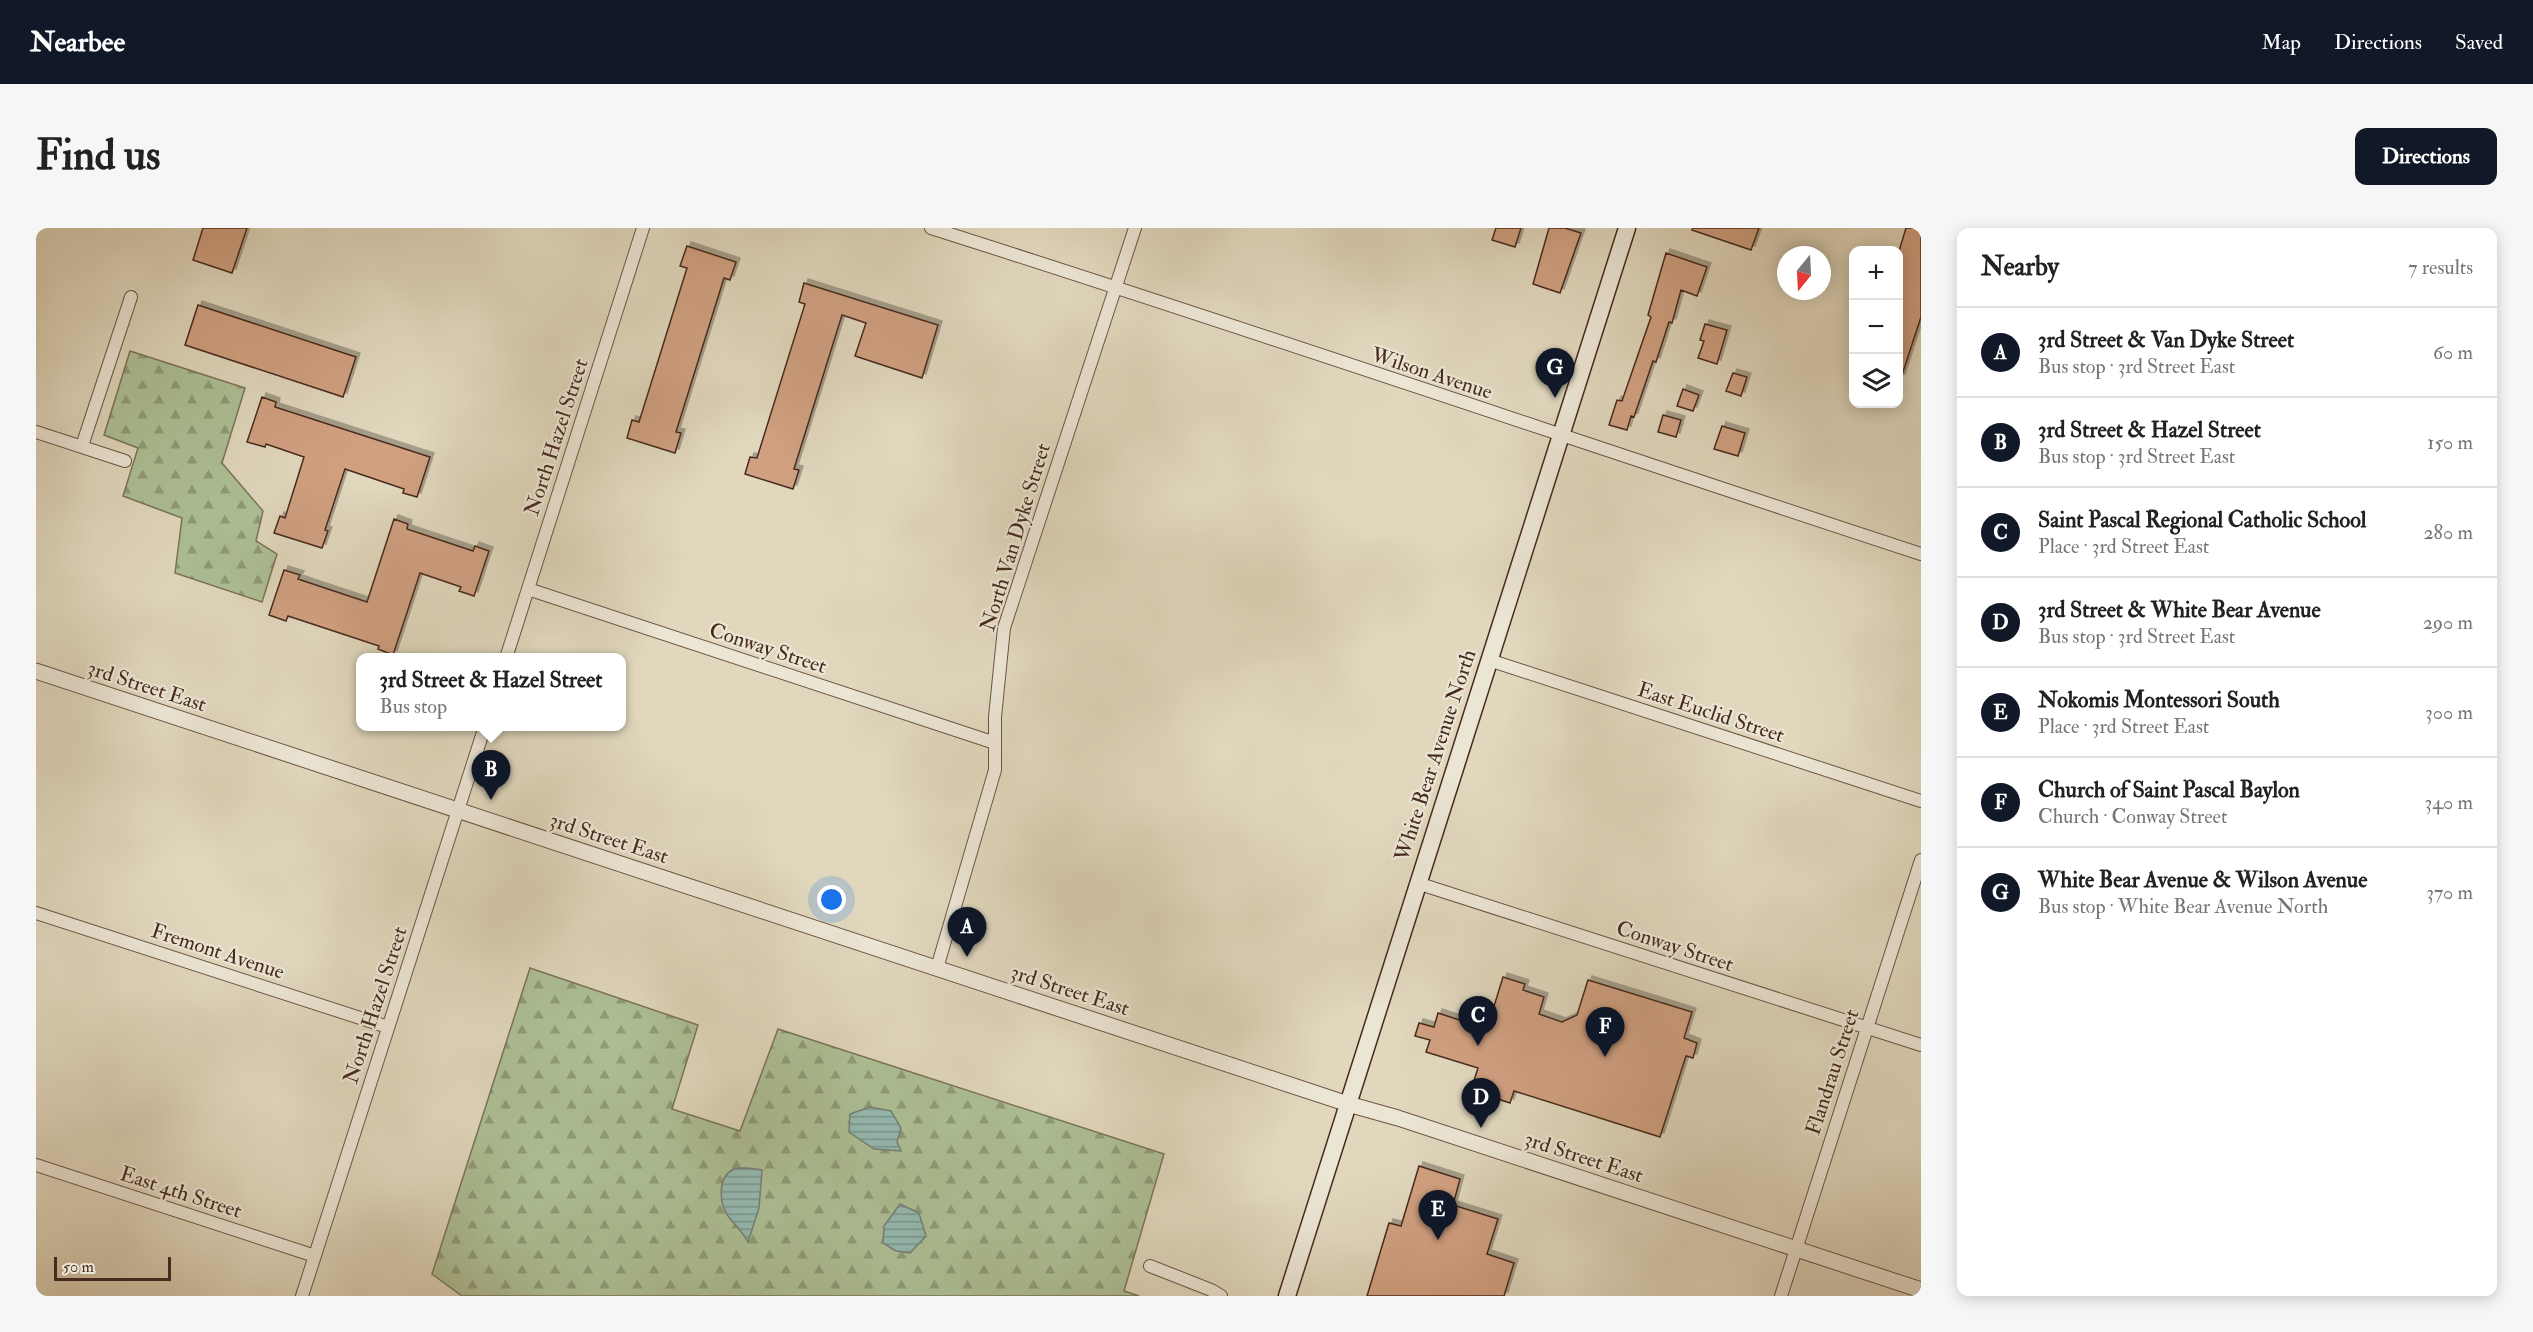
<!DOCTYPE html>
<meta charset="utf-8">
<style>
body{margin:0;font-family:"IM FELL Double Pica",serif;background:#f6f6f6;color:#222}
.controls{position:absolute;right:18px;top:18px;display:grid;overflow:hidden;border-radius:12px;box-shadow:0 3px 15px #0003}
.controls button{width:54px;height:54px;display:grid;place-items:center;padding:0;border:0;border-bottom:2px solid #e0e0e0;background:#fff;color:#222;font:30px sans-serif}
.compass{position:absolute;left:1741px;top:18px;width:54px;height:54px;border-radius:50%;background:#fff;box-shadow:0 3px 15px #0003;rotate:198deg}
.scale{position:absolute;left:18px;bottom:15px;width:117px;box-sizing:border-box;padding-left:6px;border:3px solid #472a1d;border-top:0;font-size:16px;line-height:21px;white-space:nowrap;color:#472a1d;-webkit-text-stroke:4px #ebe5d4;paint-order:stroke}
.you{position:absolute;left:796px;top:672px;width:21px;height:21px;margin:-15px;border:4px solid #fff;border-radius:50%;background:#1a73e8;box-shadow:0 0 0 9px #1a73e833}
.badge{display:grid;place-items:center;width:39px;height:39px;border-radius:50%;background:#111827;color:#fff;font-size:20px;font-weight:700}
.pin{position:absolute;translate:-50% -50px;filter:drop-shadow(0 2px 3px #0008)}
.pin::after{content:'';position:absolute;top:32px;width:21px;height:18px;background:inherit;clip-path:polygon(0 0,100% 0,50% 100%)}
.popup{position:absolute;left:320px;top:425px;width:270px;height:78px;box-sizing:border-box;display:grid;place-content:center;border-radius:12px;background:#fff;filter:drop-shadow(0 2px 4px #0005);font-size:20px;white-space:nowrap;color:#767676}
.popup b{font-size:22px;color:#222}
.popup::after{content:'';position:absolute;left:50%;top:100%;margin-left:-12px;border:12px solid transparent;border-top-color:#fff}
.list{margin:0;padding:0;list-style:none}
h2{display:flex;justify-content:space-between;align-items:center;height:78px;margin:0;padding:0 24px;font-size:26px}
h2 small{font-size:20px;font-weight:400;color:#767676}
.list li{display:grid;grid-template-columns:39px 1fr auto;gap:18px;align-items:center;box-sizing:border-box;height:90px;padding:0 24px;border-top:2px solid #e0e0e0}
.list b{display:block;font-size:22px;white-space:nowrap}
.list p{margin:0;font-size:20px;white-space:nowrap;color:#767676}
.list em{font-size:20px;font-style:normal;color:#767676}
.icon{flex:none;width:33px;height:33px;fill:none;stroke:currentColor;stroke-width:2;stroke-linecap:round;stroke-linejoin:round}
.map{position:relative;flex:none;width:1885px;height:1068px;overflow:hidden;border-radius:12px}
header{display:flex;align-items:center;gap:36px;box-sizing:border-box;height:84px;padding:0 30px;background:#111827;color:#fff}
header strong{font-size:28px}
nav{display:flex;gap:33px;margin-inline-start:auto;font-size:21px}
.intro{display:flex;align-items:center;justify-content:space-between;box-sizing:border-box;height:144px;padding:0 36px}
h1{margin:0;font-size:42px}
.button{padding:15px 27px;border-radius:12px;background:#111827;color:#fff;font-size:21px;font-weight:700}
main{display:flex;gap:36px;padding:0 36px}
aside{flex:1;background:#fff;border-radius:12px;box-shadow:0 3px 15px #0003}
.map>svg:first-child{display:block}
.forest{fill:url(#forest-firs);stroke:#7a7459;stroke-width:1.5}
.water{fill:url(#water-rules);stroke:#758076;stroke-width:1.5}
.building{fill:#d0a081;stroke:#472a1d;stroke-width:1.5;filter:url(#shadow)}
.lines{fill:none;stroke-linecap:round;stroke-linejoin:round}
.minor-casing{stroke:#6d5545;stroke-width:14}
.tertiary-casing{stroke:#6d5545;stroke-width:17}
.secondary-casing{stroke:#472a1d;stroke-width:19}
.minor{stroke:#ebe5d4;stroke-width:12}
.tertiary{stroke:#ebe5d4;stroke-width:15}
.secondary{stroke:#ebe5d4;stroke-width:16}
.labels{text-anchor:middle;stroke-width:4.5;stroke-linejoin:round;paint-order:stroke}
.street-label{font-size:21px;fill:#472a1d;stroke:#ebe5d4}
</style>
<header>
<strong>Nearbee</strong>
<nav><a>Map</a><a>Directions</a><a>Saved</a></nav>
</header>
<div class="intro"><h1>Find us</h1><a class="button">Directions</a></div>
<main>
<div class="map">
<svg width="1885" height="1068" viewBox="0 0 1885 1068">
<defs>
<pattern id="forest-firs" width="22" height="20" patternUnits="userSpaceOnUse" patternTransform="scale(1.5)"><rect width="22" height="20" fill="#adbf95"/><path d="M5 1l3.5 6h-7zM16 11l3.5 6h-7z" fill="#8f9b79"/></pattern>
<pattern id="water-rules" width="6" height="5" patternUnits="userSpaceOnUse" patternTransform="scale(1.5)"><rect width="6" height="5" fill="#94bab2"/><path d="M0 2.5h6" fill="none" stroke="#7b9790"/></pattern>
<filter id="shadow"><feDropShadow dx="4" dy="-4" stdDeviation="0" flood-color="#0004"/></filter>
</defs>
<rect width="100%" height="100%" fill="#e0d7bd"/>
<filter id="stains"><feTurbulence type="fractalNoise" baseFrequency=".00333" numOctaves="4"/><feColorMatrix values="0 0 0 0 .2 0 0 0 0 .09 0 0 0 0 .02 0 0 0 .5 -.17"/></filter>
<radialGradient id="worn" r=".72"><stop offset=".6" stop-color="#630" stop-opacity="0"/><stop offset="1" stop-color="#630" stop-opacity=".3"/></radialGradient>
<!-- forest -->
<path class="forest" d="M94,123L209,160L186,235L227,283L220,313L241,326L226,374L139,345L146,290L87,268L102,220L68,207Z
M494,740L662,797L636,881L704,903L742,801L1128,926L1088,1063L1103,1068H426L396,1046Z"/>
<!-- water -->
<path class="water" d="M834,879L855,883L865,900L861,914L865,923L838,921L813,904L814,886Z
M712,940L726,942L723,980L712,1014C706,1003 699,997 692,988C683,975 681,949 698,941C701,940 708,940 712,940Z
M864,976L883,985L890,1008L874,1025L860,1023L847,1015L848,998Z"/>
<!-- building -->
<path class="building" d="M167,0H211L196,45L157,32Z
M1460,0H1485L1479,19L1456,12Z
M1513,0H1529L1545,5L1524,65L1497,56Z
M1657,0H1723L1715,22L1656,2Z
M1870,0H1885V89L1865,150H1863V23Z
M651,18L700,34L694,52L688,50L640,204L645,205L639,225L591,210L596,192L603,194L651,40L644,38Z
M1630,25L1671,39L1661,68L1645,62L1636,95L1633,94L1620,134L1617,133L1598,189L1595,188L1591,202L1573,197L1581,172L1586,173L1615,89L1612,87Z
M768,55L902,97L886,150L819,128L830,95L806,87L758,241L763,242L757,261L709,246L714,229L721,230L769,76L763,74Z
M162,77L320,129L307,169L149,117Z
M1669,96L1691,102L1681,136L1662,130L1668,113L1664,112Z
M1697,145L1711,149L1705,168L1690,163Z
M1647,161L1663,167L1657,183L1641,178Z
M226,169L240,174L239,179L394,229L381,269L367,265L368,261L309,241L289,302L292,303L286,320L238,305L244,288L249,290L268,229L230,216L229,219L211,214Z
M1627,187L1645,192L1640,209L1622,204Z
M1686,198L1709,205L1702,228L1678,221Z
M358,291L372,296L371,301L437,323L439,318L453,323L438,368L423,363L425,359L384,345L357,427L342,421L343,418L252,388L250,393L233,387L248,342L264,347L262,351L331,374Z
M1467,749L1489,756L1487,762L1508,769L1503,786L1526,794L1541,787L1552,752L1656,784L1648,810L1661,815L1657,830L1650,828L1624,909L1478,863L1474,875L1453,868L1451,874L1433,868L1442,840L1390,824L1394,812L1379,808L1383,795L1398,799L1402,785L1451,801Z
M1383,938L1424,951L1417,977L1462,991L1451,1026L1478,1035L1468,1068H1331L1353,995L1365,998Z"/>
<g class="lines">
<defs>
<path id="minor" d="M895,0C1226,105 1555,218 1885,326
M0,204L89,233
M46,218L95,69
M492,361L959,515
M470,430L607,0
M1453,432L1885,573
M1381,655L1885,817
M0,685L352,799
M901,740L959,542V489L968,400L1099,0
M0,937L279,1028
M1114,1038L1175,1062L1185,1068
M266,1068L449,498
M1745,1068L1885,632"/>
<path id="tertiary" d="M0,443L1312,876L1362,890L1885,1062"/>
<path id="secondary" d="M1251,1068L1591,0"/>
</defs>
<!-- minor casing -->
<use href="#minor" class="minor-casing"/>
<!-- tertiary casing -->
<use href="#tertiary" class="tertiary-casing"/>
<!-- secondary casing -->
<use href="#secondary" class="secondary-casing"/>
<!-- minor -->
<use href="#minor" class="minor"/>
<!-- tertiary -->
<use href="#tertiary" class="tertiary"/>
<!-- secondary -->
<use href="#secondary" class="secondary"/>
</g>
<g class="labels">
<!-- street labels -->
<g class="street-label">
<text transform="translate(1396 145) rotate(18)" y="7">Wilson Avenue</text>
<text transform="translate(520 209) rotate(-72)" y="7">North Hazel Street</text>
<text transform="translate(979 309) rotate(-73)" y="7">North Van Dyke Street</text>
<text transform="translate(732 420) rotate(18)" y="7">Conway Street</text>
<text transform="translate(111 458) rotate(18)" y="7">3rd Street East</text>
<text transform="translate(1675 484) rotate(18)" y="7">East Euclid Street</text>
<text transform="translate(1399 527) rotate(-72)" y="7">White Bear Avenue North</text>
<text transform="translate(573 610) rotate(18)" y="7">3rd Street East</text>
<text transform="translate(1639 718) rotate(18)" y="7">Conway Street</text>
<text transform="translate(182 723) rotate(18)" y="7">Fremont Avenue</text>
<text transform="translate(1034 762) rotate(18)" y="7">3rd Street East</text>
<text transform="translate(339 777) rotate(-72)" y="7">North Hazel Street</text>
<text transform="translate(1796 844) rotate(-72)" y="7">Flandrau Street</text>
<text transform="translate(1548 929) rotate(18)" y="7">3rd Street East</text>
<text transform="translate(145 964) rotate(18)" y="7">East 4th Street</text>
</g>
</g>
<rect width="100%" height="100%" filter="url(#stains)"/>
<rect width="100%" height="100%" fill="url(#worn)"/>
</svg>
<div class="controls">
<button>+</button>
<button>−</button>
<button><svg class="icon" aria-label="layers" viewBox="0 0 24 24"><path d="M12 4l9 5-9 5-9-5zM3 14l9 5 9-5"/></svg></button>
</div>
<svg class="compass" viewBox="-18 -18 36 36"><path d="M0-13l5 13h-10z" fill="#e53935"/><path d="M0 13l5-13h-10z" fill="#767676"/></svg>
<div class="scale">50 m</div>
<div class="you"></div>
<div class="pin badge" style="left:931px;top:729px">A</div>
<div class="pin badge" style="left:455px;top:572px">B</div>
<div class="popup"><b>3rd Street &amp; Hazel Street</b>Bus stop</div>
<div class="pin badge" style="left:1442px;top:818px">C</div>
<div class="pin badge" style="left:1445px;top:900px">D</div>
<div class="pin badge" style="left:1402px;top:1012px">E</div>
<div class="pin badge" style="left:1569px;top:829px">F</div>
<div class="pin badge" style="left:1519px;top:170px">G</div>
</div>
<aside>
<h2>Nearby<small>7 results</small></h2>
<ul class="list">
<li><span class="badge">A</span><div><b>3rd Street &amp; Van Dyke Street</b><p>Bus stop · 3rd Street East</p></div><em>60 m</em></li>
<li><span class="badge">B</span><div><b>3rd Street &amp; Hazel Street</b><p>Bus stop · 3rd Street East</p></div><em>150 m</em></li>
<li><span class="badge">C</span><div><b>Saint Pascal Regional Catholic School</b><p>Place · 3rd Street East</p></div><em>280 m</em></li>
<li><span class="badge">D</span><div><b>3rd Street &amp; White Bear Avenue</b><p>Bus stop · 3rd Street East</p></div><em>290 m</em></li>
<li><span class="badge">E</span><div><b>Nokomis Montessori South</b><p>Place · 3rd Street East</p></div><em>300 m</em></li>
<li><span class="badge">F</span><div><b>Church of Saint Pascal Baylon</b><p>Church · Conway Street</p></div><em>340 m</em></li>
<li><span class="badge">G</span><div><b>White Bear Avenue &amp; Wilson Avenue</b><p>Bus stop · White Bear Avenue North</p></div><em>370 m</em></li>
</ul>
</aside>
</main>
